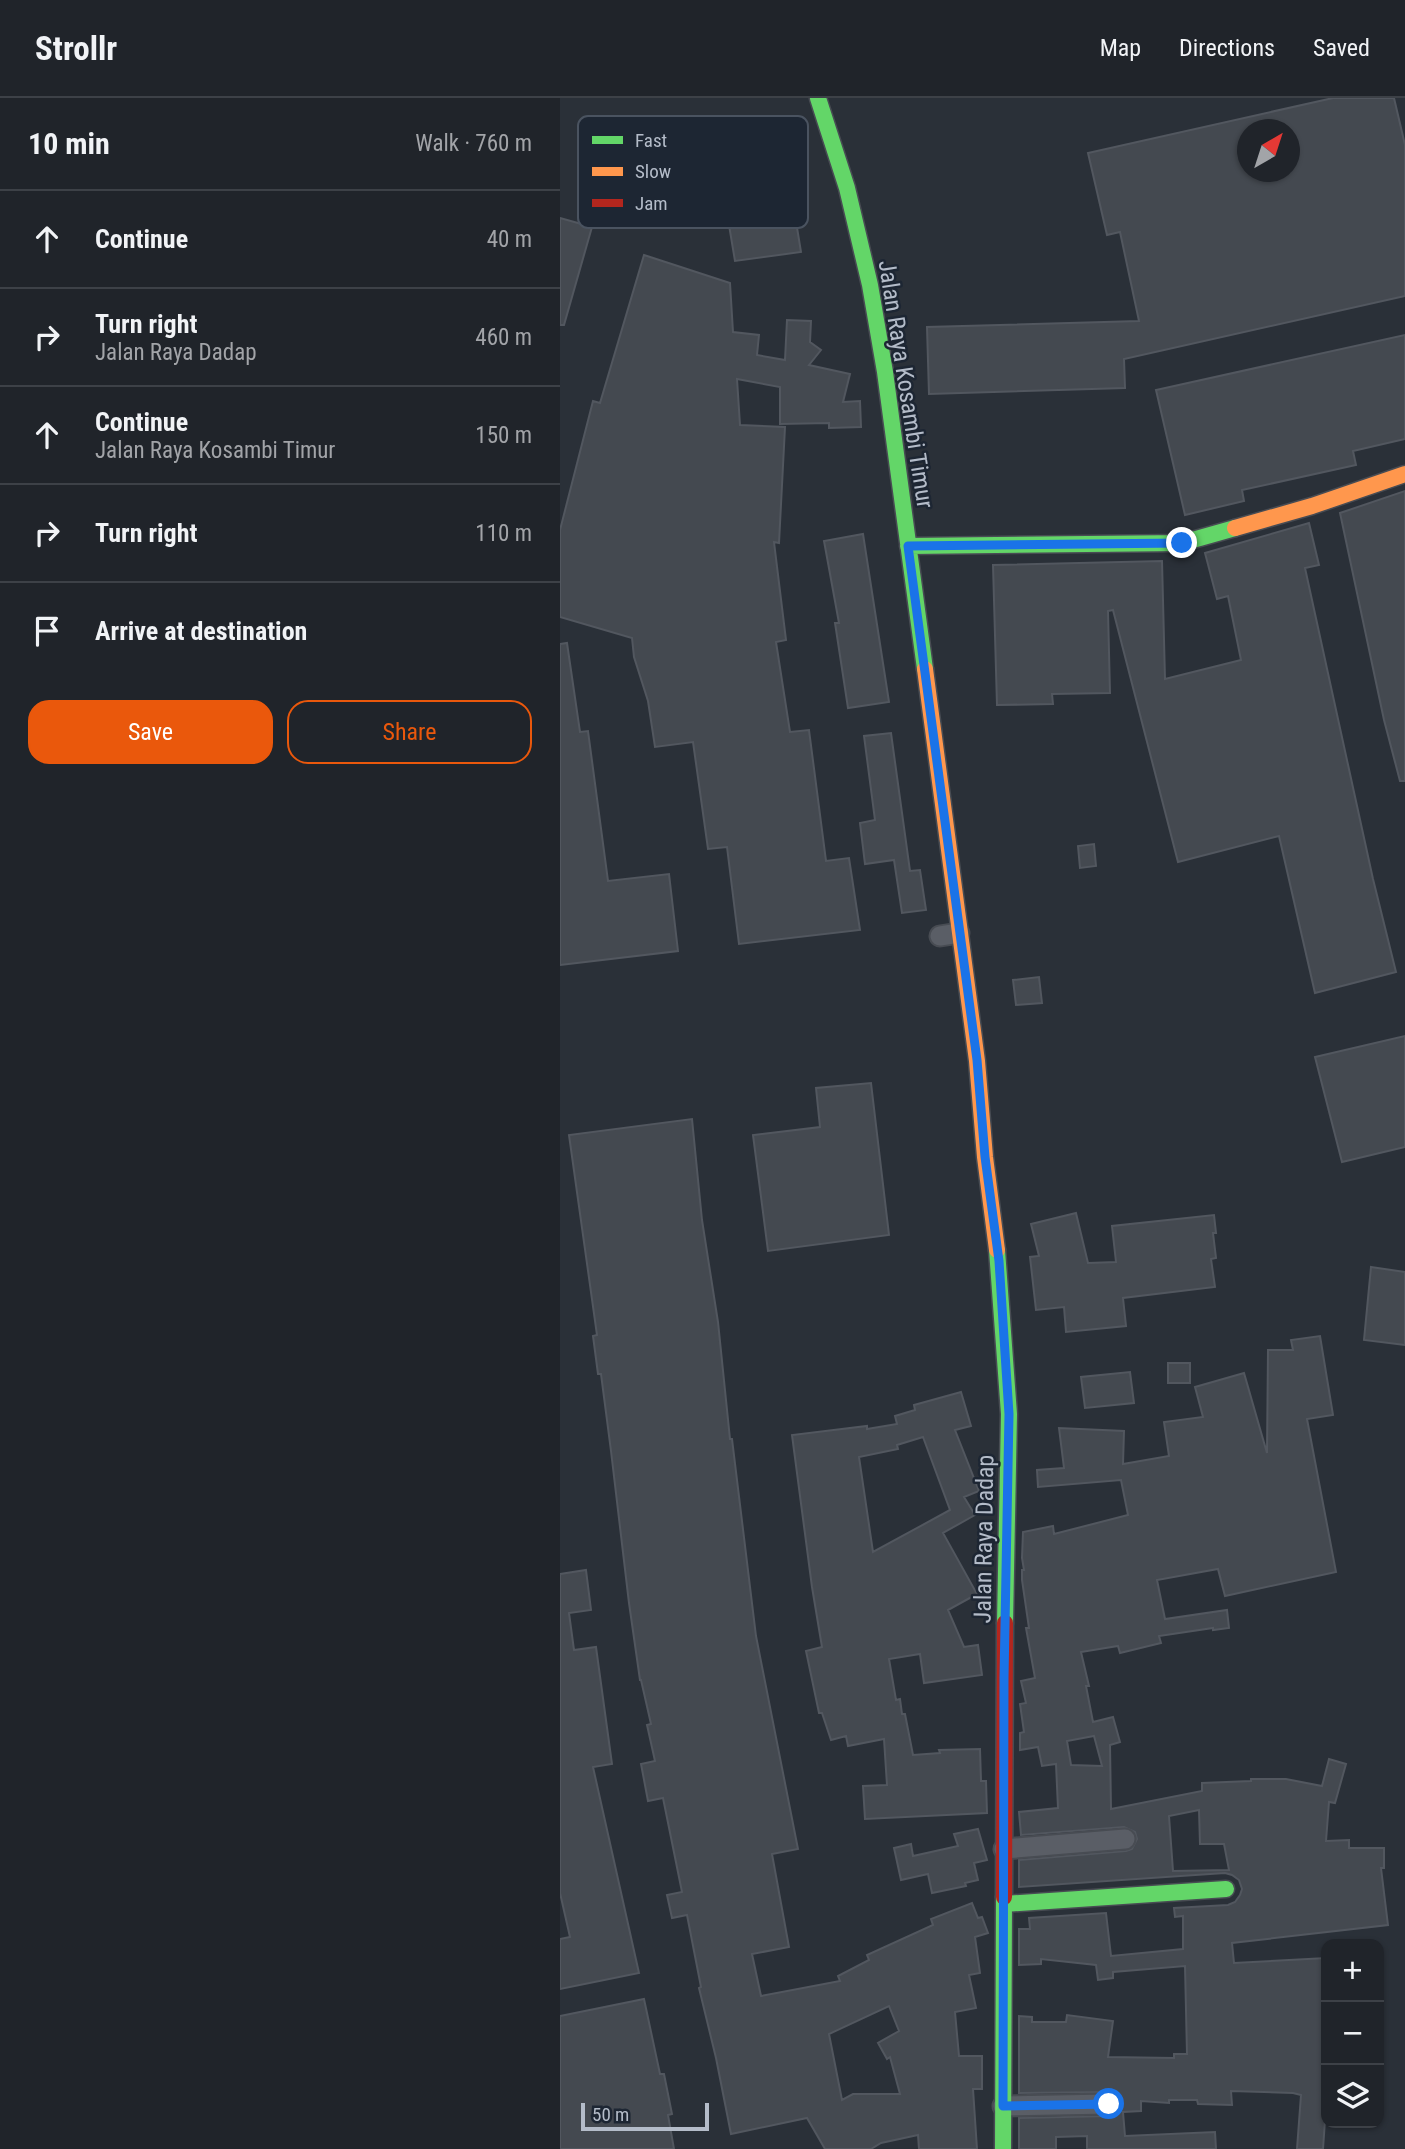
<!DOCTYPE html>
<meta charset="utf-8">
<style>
body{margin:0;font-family:"Roboto Condensed",sans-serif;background:#2d3036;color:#f1f3f6}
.controls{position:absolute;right:21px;bottom:21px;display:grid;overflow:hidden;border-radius:14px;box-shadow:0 2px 5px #0004}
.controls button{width:63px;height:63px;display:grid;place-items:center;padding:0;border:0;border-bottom:2px solid #3d4147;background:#20242a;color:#f1f3f6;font:35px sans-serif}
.compass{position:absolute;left:677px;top:21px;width:63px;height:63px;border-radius:50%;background:#20242a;box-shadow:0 2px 5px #0004;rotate:39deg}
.scale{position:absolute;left:21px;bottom:18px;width:128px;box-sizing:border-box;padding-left:7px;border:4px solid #b4bcc9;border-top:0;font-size:19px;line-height:24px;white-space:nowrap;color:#b4bcc9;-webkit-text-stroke:5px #1d2633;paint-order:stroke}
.stop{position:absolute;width:21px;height:21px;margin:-16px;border:5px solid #1a73e8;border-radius:50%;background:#fff}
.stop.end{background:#1a73e8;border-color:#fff;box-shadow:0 2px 7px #0008}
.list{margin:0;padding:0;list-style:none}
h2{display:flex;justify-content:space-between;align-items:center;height:91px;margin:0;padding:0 28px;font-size:30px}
h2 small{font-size:23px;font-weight:400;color:#a2a4a8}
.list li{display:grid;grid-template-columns:46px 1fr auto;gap:21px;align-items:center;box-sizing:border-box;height:98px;padding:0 28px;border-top:2px solid #3d4147}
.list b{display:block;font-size:26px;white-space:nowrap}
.list p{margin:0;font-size:23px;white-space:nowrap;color:#a2a4a8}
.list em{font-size:23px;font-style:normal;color:#a2a4a8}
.actions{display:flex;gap:14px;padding:21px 28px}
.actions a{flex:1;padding:16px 0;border:2px solid #ea580c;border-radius:21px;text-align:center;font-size:24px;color:#ea580c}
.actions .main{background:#ea580c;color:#fff}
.icon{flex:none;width:38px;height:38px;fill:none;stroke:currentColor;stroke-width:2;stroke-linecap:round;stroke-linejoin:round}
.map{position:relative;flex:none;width:845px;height:2051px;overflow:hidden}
header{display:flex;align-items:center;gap:42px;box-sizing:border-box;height:98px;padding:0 35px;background:#20242a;border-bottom:2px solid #3d4147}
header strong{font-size:33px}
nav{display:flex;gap:38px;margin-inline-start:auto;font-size:24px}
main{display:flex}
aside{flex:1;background:#20242a}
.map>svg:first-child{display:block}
.building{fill:#444950;stroke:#52575f;stroke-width:2;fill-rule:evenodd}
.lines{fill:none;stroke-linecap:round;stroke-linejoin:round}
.street-casing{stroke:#484c53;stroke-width:23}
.fast-casing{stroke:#484c53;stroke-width:19}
.slow-casing{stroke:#484c53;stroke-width:19}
.jam-casing{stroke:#484c53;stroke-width:19}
.street{stroke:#5a5e66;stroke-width:19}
.fast{stroke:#63d668;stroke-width:16}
.slow{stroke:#ff974d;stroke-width:16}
.jam{stroke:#b3261e;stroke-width:16}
.route{stroke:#1a73e8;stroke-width:9}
.labels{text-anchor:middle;stroke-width:5;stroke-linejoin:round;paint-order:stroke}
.street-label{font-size:24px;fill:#b4bcc9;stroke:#1d2633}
.key{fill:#1d2633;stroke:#4a5360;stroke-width:2}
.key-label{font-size:19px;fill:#b4bcc9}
</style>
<header>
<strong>Strollr</strong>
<nav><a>Map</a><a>Directions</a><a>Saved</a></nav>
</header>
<main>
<aside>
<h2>10 min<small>Walk · 760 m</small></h2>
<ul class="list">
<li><svg class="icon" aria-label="ahead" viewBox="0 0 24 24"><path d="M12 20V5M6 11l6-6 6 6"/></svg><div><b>Continue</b></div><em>40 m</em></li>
<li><svg class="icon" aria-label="right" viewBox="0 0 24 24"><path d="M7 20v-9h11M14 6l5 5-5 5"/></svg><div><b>Turn right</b><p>Jalan Raya Dadap</p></div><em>460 m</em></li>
<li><svg class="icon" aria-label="ahead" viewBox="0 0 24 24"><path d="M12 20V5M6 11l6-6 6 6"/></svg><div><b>Continue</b><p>Jalan Raya Kosambi Timur</p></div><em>150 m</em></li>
<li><svg class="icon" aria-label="right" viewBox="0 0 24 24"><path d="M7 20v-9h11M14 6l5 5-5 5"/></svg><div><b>Turn right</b></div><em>110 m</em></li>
<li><svg class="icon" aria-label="arrive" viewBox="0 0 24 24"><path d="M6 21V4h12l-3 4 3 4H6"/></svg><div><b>Arrive at destination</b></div></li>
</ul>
<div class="actions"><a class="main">Save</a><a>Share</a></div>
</aside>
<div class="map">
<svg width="845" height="2051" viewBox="0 0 845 2051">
<rect width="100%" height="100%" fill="#2a3038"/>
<!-- building -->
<path class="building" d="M773,0H834L845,47V198L564,261L565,290L369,296L367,229L579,223L560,134L547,137L528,55ZM688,32H730V74H688Z
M233,105L241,154L175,163L167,115Z
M0,120L32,129L4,227H0Z
M84,157L170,185L173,234L199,237L197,257L225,262L227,222L251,223L250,244L261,252L249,267L290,276L283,304L300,303L301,329L269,330V325L220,326V289L177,281L180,327L225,329L219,445L214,444L226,542L216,544L230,634L249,632L266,763L289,760L300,832L179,846L167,749L148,751L133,644L95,649L88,603L74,559L72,540L0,519V432L33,303L40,305Z
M845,237V341L793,353L796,367L682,392L684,403L625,417L596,292Z
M845,393V683H840L824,622L780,415Z
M749,425L759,467L745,470L813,781L836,874L755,895L719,738L618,764L553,512L548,513L550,595L492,596L493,606L437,607L433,467L602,463L605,581L681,562L668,498L657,501L645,455Z
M303,436L329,604L288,610L275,525H279L264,443Z
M7,545L20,634L28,633L48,783L109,776L118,853L0,867V546Z
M331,635L350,773L360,772L366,812L342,815L334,762L305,766L300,725L315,722L304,638Z
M534,746L536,768L520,770L518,748Z
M479,879L482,905L456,907L453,882Z
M845,938V1049L782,1064L755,959Z
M311,985L329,1137L208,1153L193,1037L260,1029L256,990Z
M132,1021L142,1122L158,1224L170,1341H172L196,1538L238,1751L212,1756L229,1849L192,1856L201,1898L280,1883L278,1878L309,1862L307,1857L373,1827L371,1821L412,1805L418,1820L422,1819L428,1835L415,1839L420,1875L409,1877L416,1910L395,1914L399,1958H422V1991H413L417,2051H359L358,2037L321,2045L311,2051H265L247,2020L171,2036L156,1960L139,1890L141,1889L127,1817L112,1820L107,1797L122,1794L103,1700L88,1703L81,1666L95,1663L87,1627L91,1626L81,1582H80L69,1505L51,1353L41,1276H38L33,1238L37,1237L9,1037ZM329,1908L339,1933L318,1945L327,1961L330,1959L340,1996H293L282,2002L269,1936Z
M516,1115L528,1165L556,1164L552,1128L654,1117L656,1135H653L656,1160L651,1161L655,1189L563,1200L566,1228L506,1234L504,1209L476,1212L470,1159L479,1158L471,1126Z
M811,1169L845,1174V1247L804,1242Z
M760,1238L773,1317L747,1321L776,1474L665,1498L658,1471L597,1482L605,1521L667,1512L669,1530L653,1532V1530L599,1538L601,1545L560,1555L558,1548L521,1554L529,1588H526L533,1624L553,1619L560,1644L550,1647L551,1711L642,1693V1685L691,1683V1681H726L762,1688L769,1661L786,1666L775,1705L769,1704L766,1743L789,1742V1750H824V1770H821L828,1827L672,1845L674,1865L766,1860V1951L764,1982H766V2008L763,2051H737L741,1997L733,1995L671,1993L672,2007L638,2006L637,2002H609V2005L581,2003V2013L563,2014L565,2038L655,2034L656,2051H527V2038L496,2039V2051H459V2020L550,2018L559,2012L561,2006L559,1999L549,1994L459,1995V1918L472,1919V1924H506L507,1917L553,1923L548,1959L614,1960V1956H627L625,1868L553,1874V1880L538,1882L536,1867L481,1861V1866L459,1867V1831H470L469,1820L546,1815L551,1858L623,1851V1818L615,1819L614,1810L668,1807L675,1804L680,1797L682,1791L679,1782L672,1777L665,1775L459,1789V1762L566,1753L572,1751L577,1741L575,1734L564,1729L461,1737L459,1714L498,1710L496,1666L482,1668L478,1649L460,1652V1635L464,1634L460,1606L466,1605L461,1583L475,1580L466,1530H469L462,1482V1472H464L462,1460L463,1434L493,1428L494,1436L568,1417L561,1382L478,1389L477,1372L504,1370L499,1330L564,1333L563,1366L609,1358L604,1324L643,1319L635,1289L684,1275L707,1355L708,1252H733L731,1242ZM534,1638L542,1668L511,1667L507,1643ZM639,1712L640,1746H664L669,1772L613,1773L609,1718Z
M608,1265H630V1285H608Z
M570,1274L574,1305L525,1310L521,1279Z
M401,1294L411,1328L395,1332L419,1393L404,1399L415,1417L383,1435L417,1496L388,1512L404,1549L418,1547L422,1577L364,1585L360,1556L329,1561L336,1602L340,1601L342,1616H345L353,1657L380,1655L379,1652L420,1651L421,1683H426L427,1715L305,1721L303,1688L327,1687L324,1641L288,1648L286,1638L271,1642L262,1615H259L246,1553L262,1549L252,1489L232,1337L307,1328V1331L337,1326L335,1318L355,1312L354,1307ZM363,1339L390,1412L313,1454L299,1359L338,1351L337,1347Z
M26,1472L31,1512L9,1515L14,1552L36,1549L52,1666L33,1669L79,1875L0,1891V1841L10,1839L0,1795V1476Z
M418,1731L427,1762L414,1765L418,1782L405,1785L406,1788L372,1795L368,1776L341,1782L334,1750L351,1746L353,1758L398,1748L394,1736Z
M84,1901L100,1976H104L112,2016L108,2017L114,2051H0V1918Z"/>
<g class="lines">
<defs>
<path id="street" d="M380,838L399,835
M444,1751L565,1741
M443,2008L549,2006"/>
<path id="fast" d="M258,0L287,90L310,187L325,274L365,571
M348,448L622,445L675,430
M437,1152L449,1316L445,1525
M444,1806L666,1791
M443,2051L444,1799"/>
<path id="slow" d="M675,430L752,408L845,376
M365,571L417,963L425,1059L437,1152"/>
<path id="jam" d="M444,1799L445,1525"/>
</defs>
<!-- street casing -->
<use href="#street" class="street-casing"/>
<!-- fast casing -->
<use href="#fast" class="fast-casing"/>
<!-- slow casing -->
<use href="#slow" class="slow-casing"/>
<!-- jam casing -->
<use href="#jam" class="jam-casing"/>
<!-- street -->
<use href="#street" class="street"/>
<!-- fast -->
<use href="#fast" class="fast"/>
<!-- slow -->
<use href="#slow" class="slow"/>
<!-- jam -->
<use href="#jam" class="jam"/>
</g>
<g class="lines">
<!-- route -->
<path class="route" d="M549,2006L443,2008L444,1580L449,1316L439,1163L425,1059L417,962L348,448L622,445"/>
</g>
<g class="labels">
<!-- street labels -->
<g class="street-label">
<text transform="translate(346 286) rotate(81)" y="8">Jalan Raya Kosambi Timur</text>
<text transform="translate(424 1441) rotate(-89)" y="8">Jalan Raya Dadap</text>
</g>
</g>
<!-- legend -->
<rect x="18" y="18" width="230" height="112" rx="10" class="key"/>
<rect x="32" y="38" width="31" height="8" fill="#63d668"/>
<rect x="32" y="69" width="31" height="9" fill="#ff974d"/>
<rect x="32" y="101" width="31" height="8" fill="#b3261e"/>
<g class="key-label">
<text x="75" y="49">Fast</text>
<text x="75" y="80">Slow</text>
<text x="75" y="112">Jam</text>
</g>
</svg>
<div class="controls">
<button>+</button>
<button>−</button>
<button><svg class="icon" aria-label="layers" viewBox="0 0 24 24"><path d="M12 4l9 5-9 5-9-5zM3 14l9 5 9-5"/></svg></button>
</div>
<svg class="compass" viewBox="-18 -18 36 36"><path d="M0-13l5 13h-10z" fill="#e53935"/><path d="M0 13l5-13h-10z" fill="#a2a4a8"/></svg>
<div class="scale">50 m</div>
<div class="stop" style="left:549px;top:2006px"></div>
<div class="stop end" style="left:622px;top:445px"></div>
</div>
</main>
